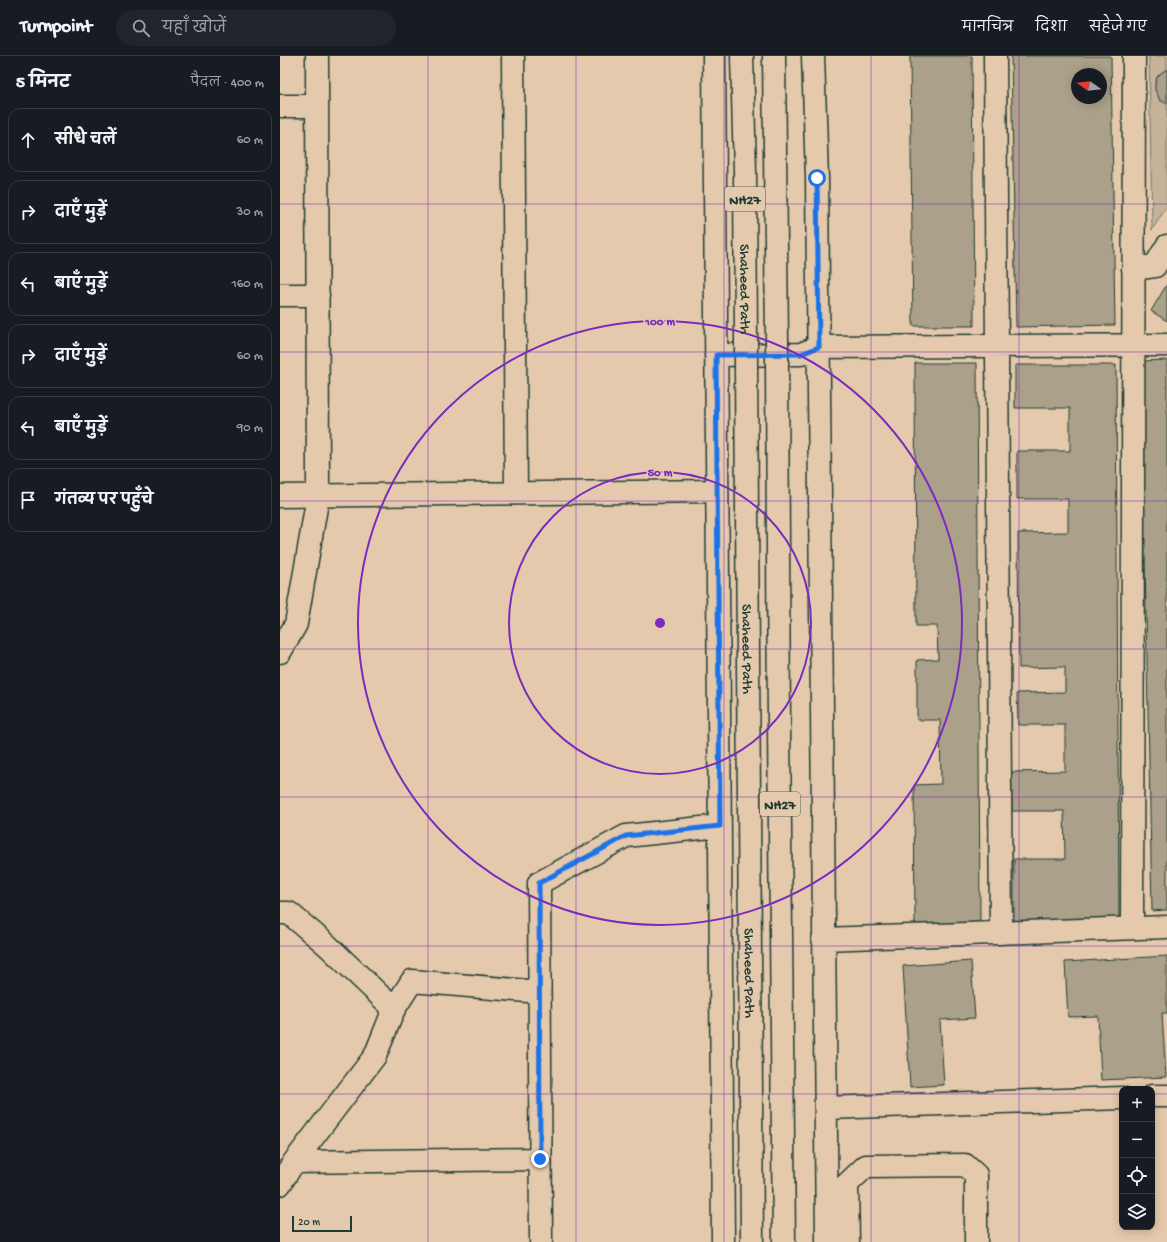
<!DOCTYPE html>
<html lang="hi">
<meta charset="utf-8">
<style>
body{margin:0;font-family:"Gochi Hand","Playpen Sans Deva",sans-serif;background:#20242c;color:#f1f3f6}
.controls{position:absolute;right:12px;bottom:12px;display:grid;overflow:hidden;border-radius:8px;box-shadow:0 2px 10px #0003}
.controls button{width:36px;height:36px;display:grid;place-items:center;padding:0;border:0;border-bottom:1px solid #363941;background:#171b24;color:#f1f3f6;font:20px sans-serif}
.compass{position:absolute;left:791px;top:12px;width:36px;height:36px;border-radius:50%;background:#171b24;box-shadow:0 2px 10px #0003;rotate:284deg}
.scale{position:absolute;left:12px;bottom:10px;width:60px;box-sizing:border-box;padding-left:4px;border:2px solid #1f3d34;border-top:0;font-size:11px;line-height:14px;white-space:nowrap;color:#1f3d34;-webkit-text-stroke:3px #e5c9ac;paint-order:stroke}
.stop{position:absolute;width:12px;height:12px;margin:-9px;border:3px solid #1a73e8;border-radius:50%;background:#fff}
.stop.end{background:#1a73e8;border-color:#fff;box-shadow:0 1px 4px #0008}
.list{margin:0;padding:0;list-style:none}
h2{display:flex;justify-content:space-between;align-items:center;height:52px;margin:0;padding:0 16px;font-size:17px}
h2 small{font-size:13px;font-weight:400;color:#9ea1a6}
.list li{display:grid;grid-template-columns:26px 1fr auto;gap:12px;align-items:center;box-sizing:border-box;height:64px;margin:0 8px 8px;padding:0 8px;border:1px solid #363941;border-radius:12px}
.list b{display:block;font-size:15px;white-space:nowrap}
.list em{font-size:13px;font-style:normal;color:#9ea1a6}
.icon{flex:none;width:22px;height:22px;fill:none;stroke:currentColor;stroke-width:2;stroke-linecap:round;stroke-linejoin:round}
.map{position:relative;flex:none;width:887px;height:1186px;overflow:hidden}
header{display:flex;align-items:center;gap:24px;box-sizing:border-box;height:56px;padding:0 20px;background:#171b24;border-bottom:1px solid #363941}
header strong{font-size:19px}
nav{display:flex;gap:22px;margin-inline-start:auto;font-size:14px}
.search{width:280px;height:36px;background:#20242c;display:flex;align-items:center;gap:10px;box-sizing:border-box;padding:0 14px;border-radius:22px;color:#9ea1a6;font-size:15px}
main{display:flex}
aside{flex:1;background:#171b24}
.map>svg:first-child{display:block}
.green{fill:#c4b299;stroke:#727866}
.building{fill:#aba089;stroke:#1f3d34;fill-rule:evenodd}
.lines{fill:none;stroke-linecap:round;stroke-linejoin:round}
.minor-casing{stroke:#1f3d34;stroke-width:25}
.highway-casing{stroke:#1f3d34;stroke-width:25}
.minor{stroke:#e5c9ac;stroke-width:22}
.highway{stroke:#e5c9ac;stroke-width:22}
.highway-bridge-casing{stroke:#1f3d34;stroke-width:25;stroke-linecap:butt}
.highway-bridge{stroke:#e5c9ac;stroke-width:22}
.route{stroke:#1a73e8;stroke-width:5}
.grid{fill:none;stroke:#7b2cbf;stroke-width:1;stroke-opacity:0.55}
.ring{fill:none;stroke:#7b2cbf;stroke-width:2}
.labels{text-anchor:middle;stroke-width:3;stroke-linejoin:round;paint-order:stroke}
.shield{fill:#e5c9ac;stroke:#5a6758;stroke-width:1}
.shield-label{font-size:14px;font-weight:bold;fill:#1f3d34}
.street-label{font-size:15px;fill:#1f3d34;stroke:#e5c9ac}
.centre{fill:#7b2cbf;stroke:#e5c9ac;stroke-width:2}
.ring-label{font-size:12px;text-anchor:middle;font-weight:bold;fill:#7b2cbf;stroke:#e5c9ac;stroke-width:3;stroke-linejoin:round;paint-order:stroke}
</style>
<header>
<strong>Turnpoint</strong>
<div class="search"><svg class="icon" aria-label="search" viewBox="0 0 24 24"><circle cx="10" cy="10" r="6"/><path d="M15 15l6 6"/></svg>यहाँ खोजें</div>
<nav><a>मानचित्र</a><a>दिशा</a><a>सहेजे गए</a></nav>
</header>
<main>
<aside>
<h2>5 मिनट<small>पैदल · 400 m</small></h2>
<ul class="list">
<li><svg class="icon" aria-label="ahead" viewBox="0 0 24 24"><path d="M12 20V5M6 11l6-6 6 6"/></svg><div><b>सीधे चलें</b></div><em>60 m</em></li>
<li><svg class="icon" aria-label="right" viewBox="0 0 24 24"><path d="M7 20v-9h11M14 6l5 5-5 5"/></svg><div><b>दाएँ मुड़ें</b></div><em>30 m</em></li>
<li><svg class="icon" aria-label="left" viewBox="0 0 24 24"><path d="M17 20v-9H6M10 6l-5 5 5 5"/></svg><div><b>बाएँ मुड़ें</b></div><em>160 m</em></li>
<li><svg class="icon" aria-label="right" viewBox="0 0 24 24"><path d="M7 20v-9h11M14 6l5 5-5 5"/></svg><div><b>दाएँ मुड़ें</b></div><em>60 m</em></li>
<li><svg class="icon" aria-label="left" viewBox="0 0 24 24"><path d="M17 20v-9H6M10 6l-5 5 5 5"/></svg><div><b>बाएँ मुड़ें</b></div><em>90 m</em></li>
<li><svg class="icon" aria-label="arrive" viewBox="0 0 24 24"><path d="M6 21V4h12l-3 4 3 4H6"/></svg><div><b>गंतव्य पर पहुँचे</b></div></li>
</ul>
</aside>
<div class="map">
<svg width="887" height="1186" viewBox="0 0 887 1186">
<rect width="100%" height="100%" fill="#e5c9ac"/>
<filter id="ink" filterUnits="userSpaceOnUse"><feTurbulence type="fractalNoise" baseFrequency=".025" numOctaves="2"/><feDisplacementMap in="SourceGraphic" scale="8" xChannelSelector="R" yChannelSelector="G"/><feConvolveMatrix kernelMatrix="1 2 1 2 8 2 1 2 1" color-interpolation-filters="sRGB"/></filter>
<g filter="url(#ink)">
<!-- green -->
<path class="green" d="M869,0H887V150L872,174Z"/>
<!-- building -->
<path class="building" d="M630,0H692L694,270H633Z
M731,0H831L835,269L736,271ZM797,18H821V42H797Z
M887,13V48L880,44L875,34V28L877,21L881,17Z
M887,228V265L871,255Z
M887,304V854L872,855L861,305Z
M635,307H697L700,867L635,868L634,729L661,728L660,664H637V604L658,603L657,570H636Z
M735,309H836L839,869H734V803H785L784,755H732L731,716L785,715V669H738L737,637L785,636V611L739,612L738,477L788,476V443H737V395H790V352H735Z
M887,900V957H882L886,1021L821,1024L818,960L788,961L785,906Z
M691,905L695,962L660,964L664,1029L630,1031L623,910Z"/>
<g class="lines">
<defs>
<path id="minor" d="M233,0L236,437
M434,0L443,1186
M533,0L537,122L547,1186
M715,0L721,877
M0,50H37
M853,213L875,210L887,190
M0,239H38
M436,299L521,298L539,291L887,289
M0,440L437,435
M0,596L16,568L38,440L37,0
M0,857H9L47,889L114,953
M852,872L854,0
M543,883L887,871
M872,1040H887
M546,1052L842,1042
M14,1106L260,1103
M0,1128L14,1106L95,1000L114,953L132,925L259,936
M261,1186L259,827L346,780L440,770
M568,1186L567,1128L586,1110L685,1109L696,1119V1186"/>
<g id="highway">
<path id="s1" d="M462,0L465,116L466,285"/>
<path d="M494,0L497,284"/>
<path d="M497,310L499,670L504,1186"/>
<path id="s2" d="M466,311L472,1186"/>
</g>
</defs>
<!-- minor casing -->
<use href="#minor" class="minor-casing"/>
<!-- highway casing -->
<use href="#highway" class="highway-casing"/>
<!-- minor -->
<use href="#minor" class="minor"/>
<!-- highway -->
<use href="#highway" class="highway"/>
<defs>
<path id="highway-bridge" d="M497,284V310
M466,285V311"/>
</defs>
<!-- highway-bridge casing -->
<use href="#highway-bridge" class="highway-bridge-casing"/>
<!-- highway-bridge -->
<use href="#highway-bridge" class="highway-bridge"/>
</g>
</g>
<g class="lines" filter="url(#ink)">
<!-- route -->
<path class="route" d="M260,1103L259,827L346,780L440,770L436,299L521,298L539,291L537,122"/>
</g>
<!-- grid -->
<path class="grid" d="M148,0V1186M296,0V1186M444,0V1186M591,0V1186M739,0V1186M0,148H887M0,296H887M0,445H887M0,593H887M0,741H887M0,890H887M0,1038H842M872,1038H887"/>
<!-- distance rings -->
<g class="ring">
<circle cx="380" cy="567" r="151"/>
<circle cx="380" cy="567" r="302"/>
</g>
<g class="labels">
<!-- shield labels -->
<g class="shield">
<rect x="445" y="131" width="40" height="24" rx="3"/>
<rect x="480" y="736" width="40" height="24" rx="3"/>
</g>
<g class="shield-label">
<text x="465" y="148">NH27</text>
<text x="500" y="753">NH27</text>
</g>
<!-- street labels -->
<g class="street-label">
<text dy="5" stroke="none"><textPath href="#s1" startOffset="233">Shaheed Path</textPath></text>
<text dy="5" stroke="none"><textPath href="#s2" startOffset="282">Shaheed Path</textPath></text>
<text dy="5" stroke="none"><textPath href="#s2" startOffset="606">Shaheed Path</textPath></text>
</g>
</g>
<circle cx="380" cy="567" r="6" class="centre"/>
<g class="ring-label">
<text x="380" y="269">100 m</text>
<text x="380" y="420">50 m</text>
</g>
</svg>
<div class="controls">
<button>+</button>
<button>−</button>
<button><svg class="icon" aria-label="locate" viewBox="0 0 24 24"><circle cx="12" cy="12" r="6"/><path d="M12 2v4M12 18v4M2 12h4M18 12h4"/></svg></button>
<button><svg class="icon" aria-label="layers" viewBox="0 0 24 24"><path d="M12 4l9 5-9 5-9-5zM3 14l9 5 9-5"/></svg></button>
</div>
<svg class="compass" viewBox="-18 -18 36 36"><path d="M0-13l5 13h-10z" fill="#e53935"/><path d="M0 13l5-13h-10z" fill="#9ea1a6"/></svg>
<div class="scale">20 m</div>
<div class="stop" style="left:537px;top:122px"></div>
<div class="stop end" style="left:260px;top:1103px"></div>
</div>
</main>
